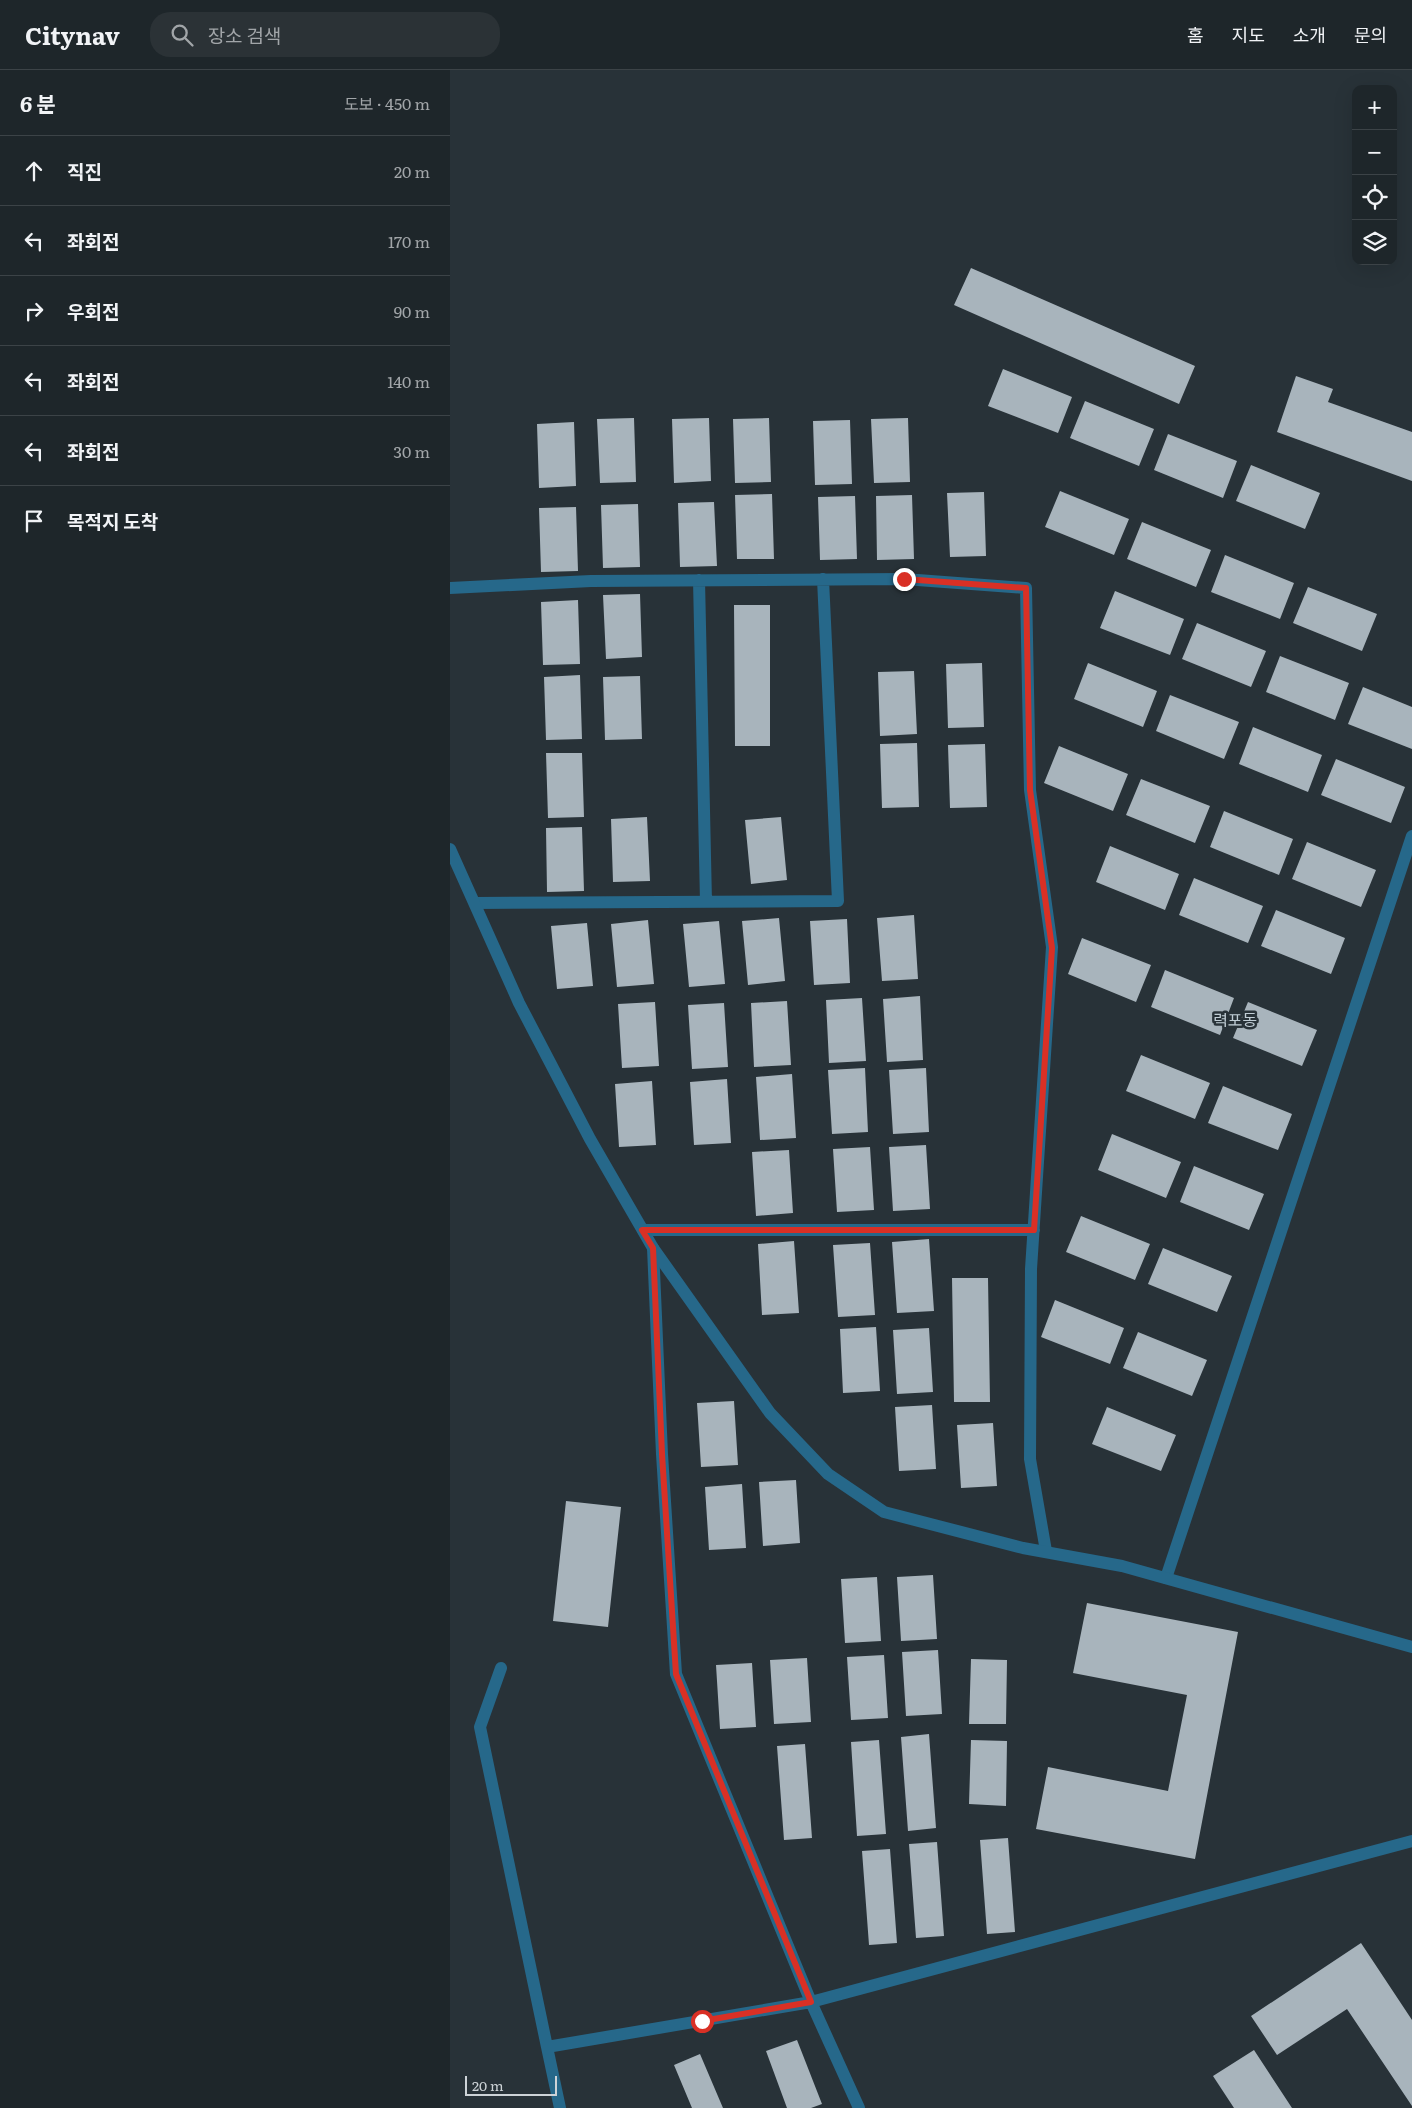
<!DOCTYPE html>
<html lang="ko">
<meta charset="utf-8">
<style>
body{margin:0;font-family:Literata,"Noto Sans KR",serif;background:#2b3236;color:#f1f3f6}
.controls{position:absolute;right:15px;top:15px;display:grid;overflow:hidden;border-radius:10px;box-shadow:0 5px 20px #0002}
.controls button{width:45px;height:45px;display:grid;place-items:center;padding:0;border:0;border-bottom:1px solid #3c4347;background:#1e262a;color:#f1f3f6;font:25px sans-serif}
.scale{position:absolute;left:15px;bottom:12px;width:92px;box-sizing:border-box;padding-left:5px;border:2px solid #cdd3d7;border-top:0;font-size:14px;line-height:18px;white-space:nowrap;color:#cdd3d7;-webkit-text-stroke:4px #283238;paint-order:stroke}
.stop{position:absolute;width:15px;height:15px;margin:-11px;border:4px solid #d93025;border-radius:50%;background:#fff}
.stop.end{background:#d93025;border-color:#fff;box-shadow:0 1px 5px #0008}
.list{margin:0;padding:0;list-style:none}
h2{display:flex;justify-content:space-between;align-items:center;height:65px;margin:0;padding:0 20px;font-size:21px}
h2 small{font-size:16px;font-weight:400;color:#a1a5a8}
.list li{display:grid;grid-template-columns:32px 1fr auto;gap:15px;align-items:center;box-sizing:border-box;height:70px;padding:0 20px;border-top:1px solid #3c4347}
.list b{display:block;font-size:19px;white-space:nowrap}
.list em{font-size:16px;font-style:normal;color:#a1a5a8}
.icon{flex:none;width:28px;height:28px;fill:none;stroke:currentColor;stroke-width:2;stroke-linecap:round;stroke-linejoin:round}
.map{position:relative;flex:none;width:962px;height:2038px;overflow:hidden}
header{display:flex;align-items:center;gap:30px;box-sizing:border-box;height:70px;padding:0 25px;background:#1e262a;border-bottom:1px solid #3c4347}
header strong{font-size:24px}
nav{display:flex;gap:28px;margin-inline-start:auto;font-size:18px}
.search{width:350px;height:45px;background:#2b3236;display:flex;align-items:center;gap:12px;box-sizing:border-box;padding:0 18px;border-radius:20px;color:#a1a5a8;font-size:19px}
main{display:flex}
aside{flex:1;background:#1e262a}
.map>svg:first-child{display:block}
.building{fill:#a8b4bc}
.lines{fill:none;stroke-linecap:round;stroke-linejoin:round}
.minor{stroke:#26688a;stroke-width:12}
.tertiary{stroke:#26688a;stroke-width:12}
.route{stroke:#d93025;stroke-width:6}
.labels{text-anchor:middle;stroke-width:5;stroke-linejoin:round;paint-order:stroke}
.quarter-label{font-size:16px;fill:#c0cdd5;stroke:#283238}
</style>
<header>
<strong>Citynav</strong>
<div class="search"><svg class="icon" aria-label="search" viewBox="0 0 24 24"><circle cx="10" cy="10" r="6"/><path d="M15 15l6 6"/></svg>장소 검색</div>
<nav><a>홈</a><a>지도</a><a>소개</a><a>문의</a></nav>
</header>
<main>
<aside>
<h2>6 분<small>도보 · 450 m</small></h2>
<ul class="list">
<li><svg class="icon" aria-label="ahead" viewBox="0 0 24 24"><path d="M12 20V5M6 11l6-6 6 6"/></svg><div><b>직진</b></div><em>20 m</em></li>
<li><svg class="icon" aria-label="left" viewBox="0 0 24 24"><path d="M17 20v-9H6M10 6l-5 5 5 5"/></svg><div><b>좌회전</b></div><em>170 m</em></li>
<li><svg class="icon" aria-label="right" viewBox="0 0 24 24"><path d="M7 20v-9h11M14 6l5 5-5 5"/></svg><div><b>우회전</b></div><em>90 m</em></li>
<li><svg class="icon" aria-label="left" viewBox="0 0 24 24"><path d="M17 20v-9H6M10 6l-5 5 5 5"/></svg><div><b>좌회전</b></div><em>140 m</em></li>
<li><svg class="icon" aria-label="left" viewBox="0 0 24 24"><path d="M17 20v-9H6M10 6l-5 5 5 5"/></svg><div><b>좌회전</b></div><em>30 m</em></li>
<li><svg class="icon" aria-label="arrive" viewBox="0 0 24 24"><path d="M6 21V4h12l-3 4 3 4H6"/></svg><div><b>목적지 도착</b></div></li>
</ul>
</aside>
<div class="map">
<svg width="962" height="2038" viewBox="0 0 962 2038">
<rect width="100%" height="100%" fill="#283238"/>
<!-- building -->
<path class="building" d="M521,198L745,296L729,334L504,235Z
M553,299L622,327L608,363L538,336Z
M846,306L883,319L878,332L962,362V411L827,362Z
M635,331L704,359L689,396L620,368Z
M184,348L186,412L150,413L147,349Z
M259,348L261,411L224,413L222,349Z
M319,348L321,412L285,413L283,349Z
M458,348L460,412L424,413L421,349Z
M400,350L402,414L365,415L363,351Z
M124,352L126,416L89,418L87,354Z
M718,364L787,391L773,428L704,400Z
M801,395L870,423L855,459L786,431Z
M610,421L679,449L664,485L595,457Z
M534,422L536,486L500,487L497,423Z
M322,424L324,489H287L285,425Z
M462,425L464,489L427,490L426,426Z
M405,426L407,489L370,490L368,427Z
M264,432L267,496L230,497L228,433Z
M188,434L190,497L153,498L151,435Z
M126,437L128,501L91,502L89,438Z
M692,452L761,480L746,517L677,489Z
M775,485L844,513L830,549L761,522Z
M858,517L927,544L912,581L843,553Z
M665,521L734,549L720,585L650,558Z
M190,524L192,587L156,589L153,525Z
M128,530L130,594L93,595L91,532Z
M284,535H320V676H285Z
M747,553L816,581L801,617L732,589Z
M830,586L899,613L885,650L816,622Z
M532,593L534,657L498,658L496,594Z
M638,593L707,621L693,657L624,629Z
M464,601L467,664L430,666L428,602Z
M130,605L132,669L96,670L94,607Z
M190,606L192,669L155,670L153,607Z
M913,617L962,637V679L898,654Z
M720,625L789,652L774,689L706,661Z
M803,657L872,685L858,722L789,694Z
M467,673L469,737L432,738L430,674Z
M535,674L537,737L500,738L498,675Z
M609,676L678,704L663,741L594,713Z
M96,683H132L134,747L98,748Z
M886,689L955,717L941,753L871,725Z
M691,709L760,736L745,773L676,745Z
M774,741L843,769L829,805L760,777Z
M197,747L200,811L163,812L161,749Z
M331,747L337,810L301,814L295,750Z
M132,757L134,821L97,822L96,758Z
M857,772L926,800L911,837L842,809Z
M660,776L729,804L715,840L646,812Z
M744,808L813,836L798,873L729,845Z
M826,840L895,868L881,904L811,876Z
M464,845L468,909L432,911L427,848Z
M329,848L335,911L298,915L292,851Z
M397,849L400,913L364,915L360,851Z
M198,850L204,914L167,917L161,854Z
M269,851L275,914L239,917L233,854Z
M137,853L143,916L107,919L101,856Z
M632,868L701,895L686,932L618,904Z
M715,900L784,928L770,965L701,937Z
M470,926L473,990L437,992L433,929Z
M412,928L416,991L379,993L376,930Z
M337,931L341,995L304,997L301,933Z
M205,932L209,996L172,998L168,934Z
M798,932L867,960L852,996L783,968Z
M274,933L278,997L242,999L238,935Z
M691,985L760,1013L745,1049L676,1021Z
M415,998L418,1062L382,1064L378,1000Z
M476,998L479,1062L443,1064L439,1000Z
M342,1004L346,1068L310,1070L306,1007Z
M277,1009L281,1073L244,1075L240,1012Z
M202,1011L206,1075L169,1077L165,1014Z
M773,1016L842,1044L828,1080L758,1053Z
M662,1064L731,1092L716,1128L648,1100Z
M476,1075L480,1139L443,1141L439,1077Z
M420,1077L424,1140L387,1142L383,1079Z
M339,1080L343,1143L306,1146L302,1082Z
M744,1096L814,1124L799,1160L730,1132Z
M631,1146L700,1174L685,1210L616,1182Z
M479,1169L484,1241L447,1243L442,1172Z
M344,1171L349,1243L312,1245L308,1174Z
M420,1173L425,1245L388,1247L383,1175Z
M713,1178L782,1206L767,1242L698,1214Z
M502,1208H538L540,1332H504Z
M605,1230L674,1258L660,1294L591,1267Z
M426,1257L430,1321L393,1323L390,1259Z
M479,1258L483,1322L447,1324L443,1260Z
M688,1262L757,1290L742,1326L673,1298Z
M284,1331L288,1395L251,1397L247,1333Z
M482,1335L486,1399L449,1401L445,1337Z
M657,1337L726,1365L711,1401L642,1374Z
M543,1353L547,1416L511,1418L507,1355Z
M346,1410L350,1473L313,1476L309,1412Z
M292,1414L296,1478L259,1480L255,1417Z
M116,1431L171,1437L158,1557L103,1551Z
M483,1505L487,1569L451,1571L447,1507Z
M427,1507L431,1571L395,1573L391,1509Z
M637,1533L788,1562L745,1789L586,1759L598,1697L718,1721L737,1625L623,1603Z
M488,1580L492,1644L456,1646L452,1582Z
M434,1585L438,1648L401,1650L397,1587Z
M357,1588L361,1652L324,1654L320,1590Z
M521,1589L557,1590L556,1654H519Z
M302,1593L306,1657L270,1659L266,1595Z
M479,1664L486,1758L458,1761L451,1667Z
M429,1670L436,1764L407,1766L401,1672Z
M521,1670L557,1671L556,1736L519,1734Z
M355,1674L362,1768L334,1770L327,1676Z
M558,1768L565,1862L537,1864L530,1770Z
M487,1772L494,1866L466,1868L459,1774Z
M440,1779L447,1873L419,1875L412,1781Z
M911,1873L962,1950V2036L897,1939L827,1985L801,1946Z
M347,1970L372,2034L361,2038H337L316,1981Z
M804,1980L842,2038H784L763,2006Z
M250,1984L273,2038H242L224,1995Z"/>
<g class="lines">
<!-- minor -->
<path class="minor" d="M249,510L256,832
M0,518L141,511L454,509L576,518L580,720L602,877L581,1199L580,1389L596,1481
M25,833L388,831L373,509
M193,1160H584
M203,1178L212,1384L226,1604L361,1932L962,1771
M716,1508L962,766
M51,1598L30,1657L97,1977L361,1932L409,2038
M97,1977L110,2038"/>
<!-- tertiary -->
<path class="tertiary" d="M0,779L69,933L140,1069L203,1178L320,1343L378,1404L434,1442L573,1478L672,1496L962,1577"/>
</g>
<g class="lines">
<!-- route -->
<path class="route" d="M252,1951L361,1932L226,1604L212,1384L203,1178L192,1160H584L602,878L580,720L576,518L454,509"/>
</g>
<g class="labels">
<!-- quarter labels -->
<g class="quarter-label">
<text x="785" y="956">력포동</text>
</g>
</g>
</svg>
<div class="controls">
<button>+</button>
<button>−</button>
<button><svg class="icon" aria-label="locate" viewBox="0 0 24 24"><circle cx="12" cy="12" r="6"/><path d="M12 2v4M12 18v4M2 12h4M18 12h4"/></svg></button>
<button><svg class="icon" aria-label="layers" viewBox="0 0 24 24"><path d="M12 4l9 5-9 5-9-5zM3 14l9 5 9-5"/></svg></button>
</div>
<div class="scale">20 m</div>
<div class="stop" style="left:252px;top:1951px"></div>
<div class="stop end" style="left:454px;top:509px"></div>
</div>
</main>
